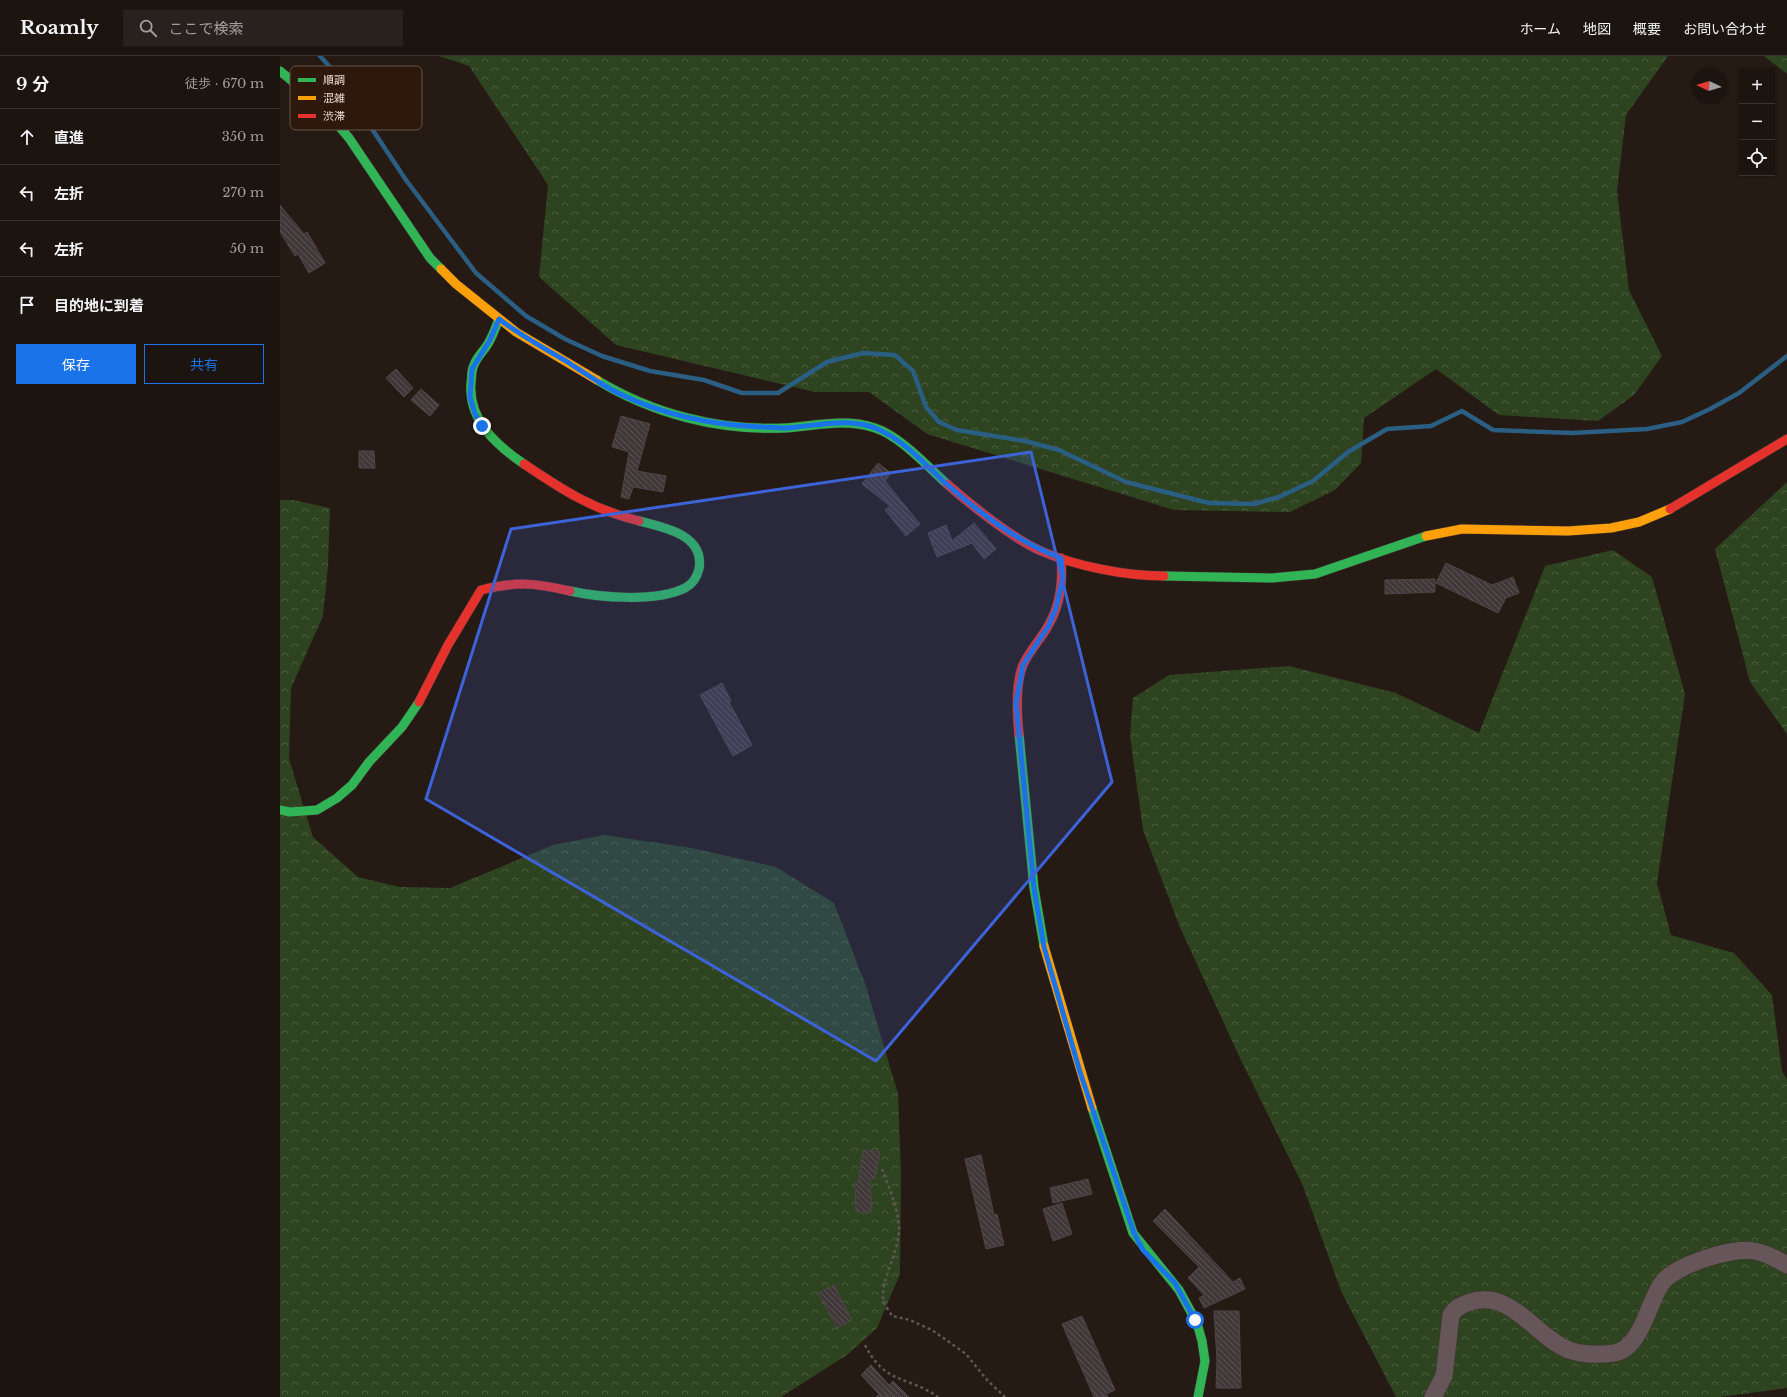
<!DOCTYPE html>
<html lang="ja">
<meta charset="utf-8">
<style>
body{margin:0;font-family:"Libre Baskerville","Noto Sans JP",serif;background:#29211d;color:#f1f3f6}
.controls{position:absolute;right:12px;top:12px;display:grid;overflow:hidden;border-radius:0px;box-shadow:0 1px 3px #0004}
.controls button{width:36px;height:36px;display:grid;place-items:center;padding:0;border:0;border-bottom:1px solid #3a332f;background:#1c140f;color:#f1f3f6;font:20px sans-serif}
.compass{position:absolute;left:1411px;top:12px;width:36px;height:36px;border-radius:50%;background:#1c140f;box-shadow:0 1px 3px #0004;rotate:274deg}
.stop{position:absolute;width:12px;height:12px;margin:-9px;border:3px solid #1a73e8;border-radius:50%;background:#fff}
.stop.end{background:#1a73e8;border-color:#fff;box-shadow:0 1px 4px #0008}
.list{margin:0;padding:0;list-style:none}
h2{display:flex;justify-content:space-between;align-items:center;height:52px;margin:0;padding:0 16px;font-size:17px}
h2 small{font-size:13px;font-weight:400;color:#a09e9e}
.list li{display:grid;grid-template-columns:26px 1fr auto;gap:12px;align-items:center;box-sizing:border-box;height:56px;padding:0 16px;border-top:1px solid #3a332f}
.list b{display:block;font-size:15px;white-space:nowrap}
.list em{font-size:13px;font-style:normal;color:#a09e9e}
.actions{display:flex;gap:8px;padding:12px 16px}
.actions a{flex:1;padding:9px 0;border:1px solid #1a73e8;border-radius:0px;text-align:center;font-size:14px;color:#1a73e8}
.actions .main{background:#1a73e8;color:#fff}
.icon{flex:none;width:22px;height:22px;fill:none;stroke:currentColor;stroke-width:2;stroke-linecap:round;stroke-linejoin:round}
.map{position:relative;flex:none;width:1507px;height:1341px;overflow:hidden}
header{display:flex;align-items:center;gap:24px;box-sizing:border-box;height:56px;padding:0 20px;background:#1c140f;border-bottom:1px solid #3a332f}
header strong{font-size:19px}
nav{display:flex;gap:22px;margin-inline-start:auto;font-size:14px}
.search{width:280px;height:36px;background:#29211d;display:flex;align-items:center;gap:10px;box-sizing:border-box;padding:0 14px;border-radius:0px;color:#a09e9e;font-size:15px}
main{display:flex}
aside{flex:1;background:#1c140f}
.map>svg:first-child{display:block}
.forest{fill:url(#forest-crowns)}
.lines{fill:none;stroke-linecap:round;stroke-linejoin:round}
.stream{stroke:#2a5e82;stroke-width:4.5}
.building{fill:url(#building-back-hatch);stroke:#4e4548}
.street-casing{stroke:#403631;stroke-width:18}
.fast-casing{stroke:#403631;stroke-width:10}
.slow-casing{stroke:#403631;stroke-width:10}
.jam-casing{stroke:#403631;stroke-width:10}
.path{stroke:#625655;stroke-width:2.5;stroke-dasharray:3 3;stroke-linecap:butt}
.street{stroke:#675659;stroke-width:17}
.fast{stroke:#30b455;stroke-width:9}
.slow{stroke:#ff9f0a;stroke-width:9}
.jam{stroke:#e5322d;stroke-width:9}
.route{stroke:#1a73e8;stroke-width:5}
.marked{fill:#3c63d7;fill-opacity:0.2;stroke:#3c63d7;stroke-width:3;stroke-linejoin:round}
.key{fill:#2e180c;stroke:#675348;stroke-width:1}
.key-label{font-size:11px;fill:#ecdcd4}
</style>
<header>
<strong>Roamly</strong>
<div class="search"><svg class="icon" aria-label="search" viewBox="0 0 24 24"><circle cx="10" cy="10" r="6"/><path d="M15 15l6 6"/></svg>ここで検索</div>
<nav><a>ホーム</a><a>地図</a><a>概要</a><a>お問い合わせ</a></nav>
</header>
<main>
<aside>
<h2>9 分<small>徒歩 · 670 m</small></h2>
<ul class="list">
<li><svg class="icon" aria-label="ahead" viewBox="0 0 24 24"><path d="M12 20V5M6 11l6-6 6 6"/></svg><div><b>直進</b></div><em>350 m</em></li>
<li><svg class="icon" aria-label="left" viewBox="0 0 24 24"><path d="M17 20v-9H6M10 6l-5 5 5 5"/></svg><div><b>左折</b></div><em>270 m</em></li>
<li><svg class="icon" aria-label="left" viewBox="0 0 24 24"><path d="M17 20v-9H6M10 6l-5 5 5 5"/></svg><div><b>左折</b></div><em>50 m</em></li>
<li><svg class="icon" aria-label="arrive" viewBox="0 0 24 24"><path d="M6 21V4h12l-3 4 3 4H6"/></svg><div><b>目的地に到着</b></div></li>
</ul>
<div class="actions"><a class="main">保存</a><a>共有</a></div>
</aside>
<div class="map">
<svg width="1507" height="1341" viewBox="0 0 1507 1341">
<defs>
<pattern id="forest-crowns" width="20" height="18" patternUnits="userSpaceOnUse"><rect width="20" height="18" fill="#2e4320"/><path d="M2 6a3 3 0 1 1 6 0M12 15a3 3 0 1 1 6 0" fill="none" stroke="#4c5e40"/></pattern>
<pattern id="building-back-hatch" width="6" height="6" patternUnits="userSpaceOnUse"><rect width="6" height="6" fill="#403839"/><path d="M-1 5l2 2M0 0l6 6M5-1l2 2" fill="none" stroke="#5c5455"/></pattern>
</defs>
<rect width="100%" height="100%" fill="#261a14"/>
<!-- forest -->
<path class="forest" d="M159,0H1388L1346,59L1337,135L1349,234L1382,300L1354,339L1318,365L1219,359L1156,313L1084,362L1081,407L1055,434L1010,456L894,454L647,378L589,336H535L336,289L259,221L268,129L189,10Z
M1484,0H1507V18Z
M1507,426V678L1470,626L1435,493Z
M0,444H13L50,452L48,510L43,560L11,632L9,703L33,781L78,821L120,831L170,832L273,789L324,779L412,792L496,811L554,847L586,930L618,1038L621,1115L620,1218L597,1272L567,1299L501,1341H0Z
M1333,494L1372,521L1405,638L1377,827L1391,879L1454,897L1492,939L1502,1015L1507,1024V1332L1440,1341H1116L1061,1235L1023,1130L958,998L899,869L863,774L850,680L853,642L889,619L1009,610L1116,637L1199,677L1265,510Z"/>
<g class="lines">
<!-- stream -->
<path class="stream" d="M40,0L69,32L92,73L126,124L196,217L246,260L285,283L322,300L370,315L424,324L462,337H498L547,306L583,297L615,299L633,315L646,351L659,366L677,374L745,385L779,394L846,426L929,447L974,448L999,441L1033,425L1068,396L1107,373L1151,370L1182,355L1213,374L1292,377L1367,373L1402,366L1430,353L1459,337L1507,300"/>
</g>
<!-- building -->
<path class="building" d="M0,149L24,178L27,176L45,207L29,217L18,198L15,200L0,176Z
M116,313L133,332L124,341L106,322Z
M141,333L159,349L150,360L131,344Z
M341,360L370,368L357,415L386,420L383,436L353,431L349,443L341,441L349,396L332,391Z
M79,395H94L95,412H79Z
M598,407L611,417L605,425L640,468L626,480L605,454L610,450L582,428Z
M694,467L716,493L704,503L692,487L657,501L648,477L666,469L672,485Z
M1166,507L1212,529L1233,521L1239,537L1226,542L1218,557L1156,527Z
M1155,523V536L1105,538V524Z
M442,627L451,645L449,646L472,689L453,700L420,639Z
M583,1094L600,1096L595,1123H590L592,1156H576L575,1127H578Z
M701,1099L714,1159L717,1158L724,1189L706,1193L685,1103Z
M808,1123L812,1138L773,1147L770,1132Z
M782,1147L792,1178L773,1185L763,1153Z
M885,1153L953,1226L960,1222L965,1233L924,1252L919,1242L924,1239L908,1222L919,1211L873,1165Z
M554,1229L572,1264L557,1272L538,1237Z
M934,1255H959L961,1332H936L937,1304Z
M802,1260L835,1334L826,1338L828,1341H814L782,1268Z
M591,1309L609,1329L613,1325L629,1341H596L599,1338L581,1319Z"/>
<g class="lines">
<defs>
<path id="street" d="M1153,1341L1164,1320L1171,1259C1176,1251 1182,1249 1190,1246C1232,1233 1254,1280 1289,1294C1303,1299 1319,1299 1334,1297C1362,1292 1368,1246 1382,1227C1395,1209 1452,1191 1474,1195C1486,1197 1497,1203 1507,1209"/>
<path id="fast" d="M0,15L42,50L69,82L150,202L161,213
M219,263C216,271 213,279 209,286C205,294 197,300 194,309C191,315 192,321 191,327C188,364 216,389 244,408
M317,324C373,358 439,375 505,372C535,370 566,362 595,372C620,380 647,410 667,428
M884,520L992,522L1035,518L1146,480
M290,535C321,542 377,546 405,532C413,528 417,521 419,513C425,479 384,471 359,465
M739,678L754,832L764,890
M0,754L10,756L37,754L57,742L72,729L89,706L122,671L139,646
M812,1052L853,1177L899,1234L917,1267L922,1285L925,1305L918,1341"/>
<path id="slow" d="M161,213L176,228L236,276L317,324
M1146,480L1182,473L1288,475L1331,472L1359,466L1390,453
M764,890L812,1052"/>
<path id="jam" d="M244,408C284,435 312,453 359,465
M667,428C691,449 732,482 761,495C795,510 846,520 884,520
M1390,453L1507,383
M139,646L168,589L201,534C236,525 255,527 290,535
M739,678C737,658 735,628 743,609C749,595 761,583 768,570C780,550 783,525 781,502"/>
</defs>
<!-- street casing -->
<use href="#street" class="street-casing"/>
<!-- fast casing -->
<use href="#fast" class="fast-casing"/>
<!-- slow casing -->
<use href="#slow" class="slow-casing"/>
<!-- jam casing -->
<use href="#jam" class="jam-casing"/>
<!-- path -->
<path class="path" d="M602,1113C609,1132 618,1152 619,1172C620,1196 598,1227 604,1247C606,1251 610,1256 612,1260L630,1264L652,1274L686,1298L707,1324L725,1341
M585,1289C605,1329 627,1319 658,1341"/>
<!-- street -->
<use href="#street" class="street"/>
<!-- fast -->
<use href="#fast" class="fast"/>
<!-- slow -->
<use href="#slow" class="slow"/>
<!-- jam -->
<use href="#jam" class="jam"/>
</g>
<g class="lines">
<!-- route -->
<path class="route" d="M202,370L195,358L190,341L192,313L210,284L219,263C240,279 263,292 286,305C303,316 320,328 338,337C383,359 431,369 481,371C490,371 498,372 507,372C535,370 568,361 595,372C621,382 642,405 662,424C697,455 737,486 781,502L783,522L776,552L769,569L743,609L736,647L754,832L764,891L800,1016L854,1177L863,1194L895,1227L915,1264"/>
</g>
<!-- marked area -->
<path class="marked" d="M751,396L832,726L596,1005L146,743L231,473Z"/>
<!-- legend -->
<rect x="10" y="10" width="132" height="64" rx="6" class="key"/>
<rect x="18" y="22" width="18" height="4" fill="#30b455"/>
<rect x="18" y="40" width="18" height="4" fill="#ff9f0a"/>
<rect x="18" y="58" width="18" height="4" fill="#e5322d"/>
<g class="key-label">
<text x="43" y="28">順調</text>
<text x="43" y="46">混雑</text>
<text x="43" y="64">渋滞</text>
</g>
</svg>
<div class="controls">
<button>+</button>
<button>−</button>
<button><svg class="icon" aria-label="locate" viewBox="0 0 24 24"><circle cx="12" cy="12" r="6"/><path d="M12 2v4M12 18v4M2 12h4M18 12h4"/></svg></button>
</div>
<svg class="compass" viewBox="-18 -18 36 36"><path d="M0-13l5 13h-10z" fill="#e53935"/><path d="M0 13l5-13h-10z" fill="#a09e9e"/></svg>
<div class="stop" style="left:915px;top:1264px"></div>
<div class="stop end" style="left:202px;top:370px"></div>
</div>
</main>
